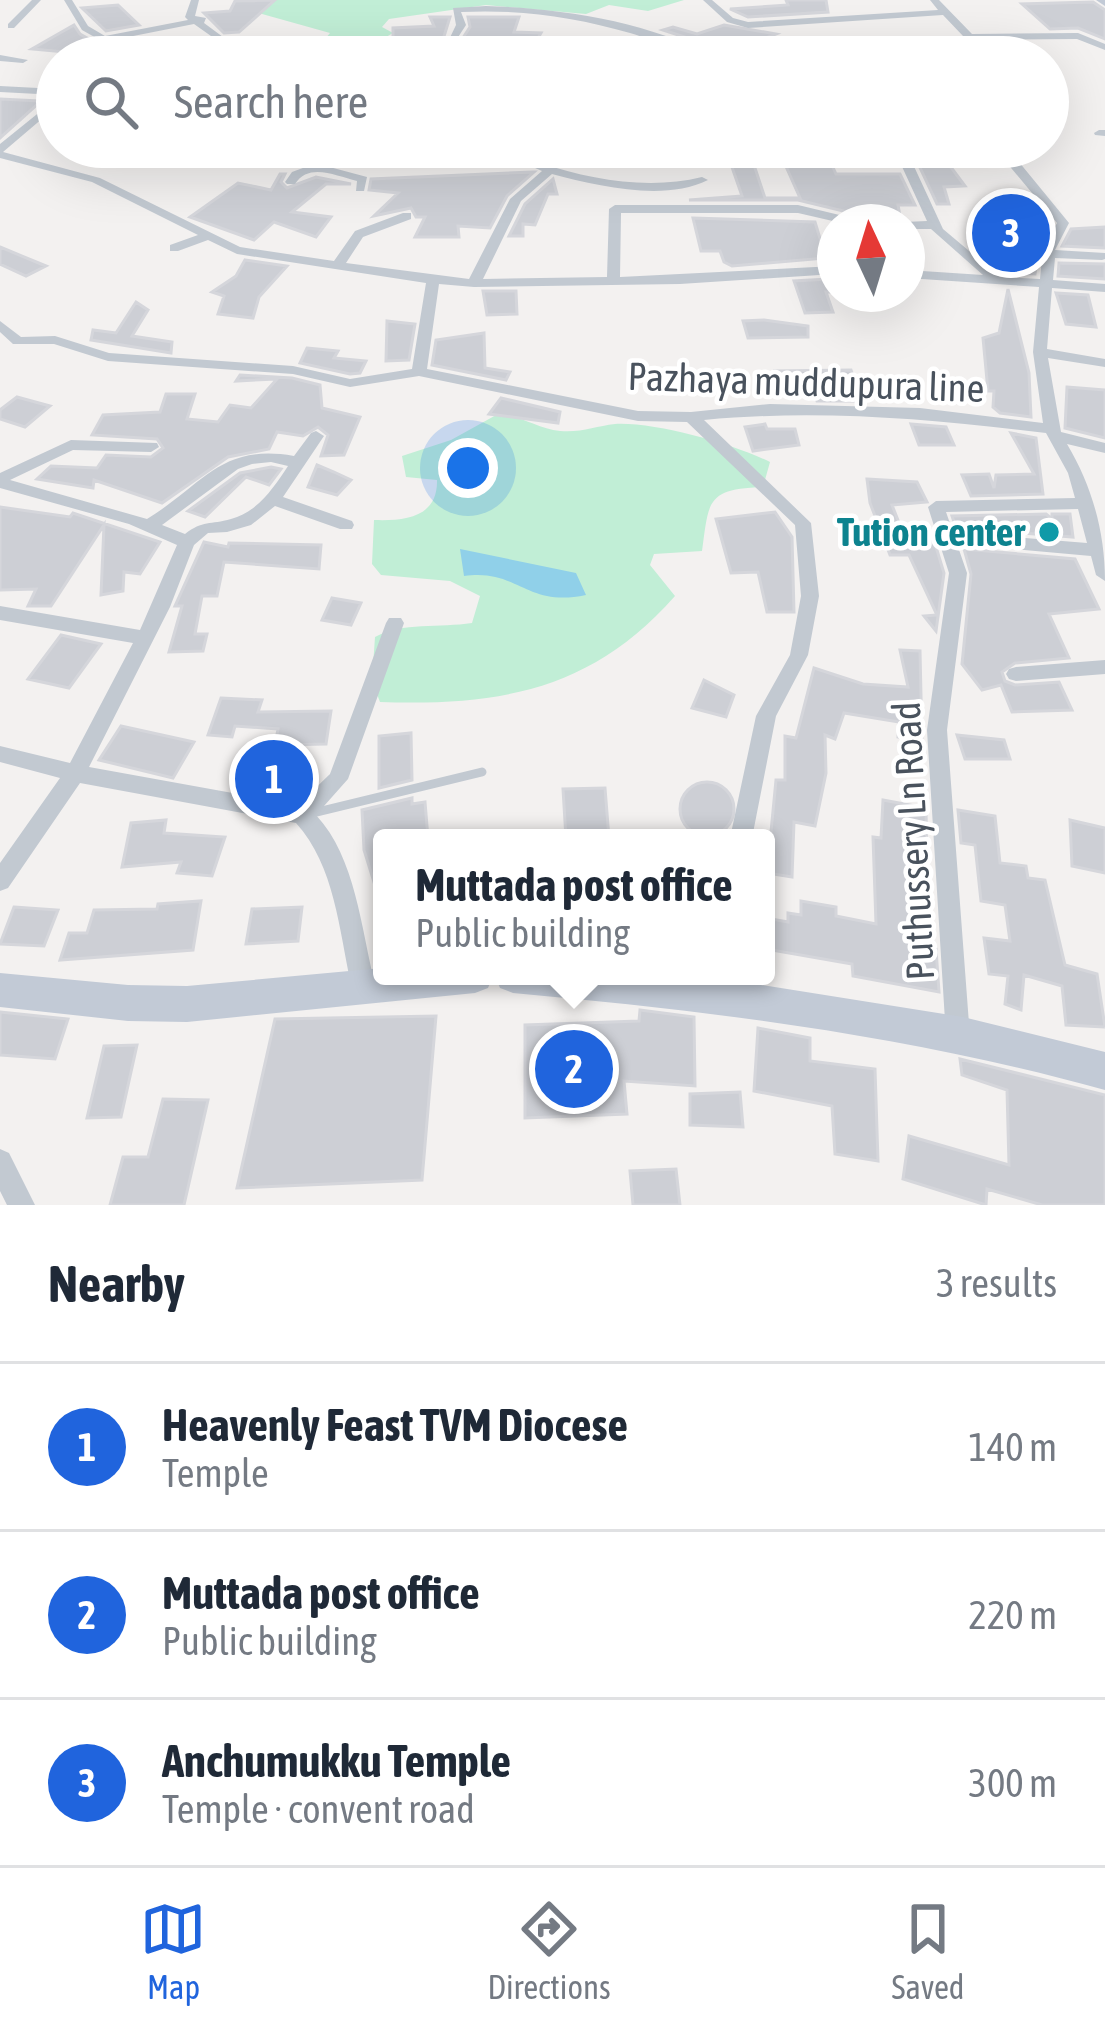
<!DOCTYPE html>
<meta charset="utf-8">
<style>
body{margin:0;font-family:"Asap Condensed",sans-serif;background:#f6f6f7;color:#1f2937}
.compass{position:absolute;left:817px;top:204px;width:108px;height:108px;border-radius:50%;background:#fff;box-shadow:0 12px 48px #0002;rotate:356deg}
.you{position:absolute;left:468px;top:468px;width:42px;height:42px;margin:-30px;border:9px solid #fff;border-radius:50%;background:#1a73e8;box-shadow:0 0 0 18px #1a73e833}
.badge{display:grid;place-items:center;width:78px;height:78px;border-radius:50%;background:#2064dd;color:#fff;font-size:39px;font-weight:700}
.pin{position:absolute;translate:-50% -50%;border:6px solid #fff;box-shadow:0 3px 12px #0006}
.popup{position:absolute;left:373px;top:829px;width:402px;height:156px;box-sizing:border-box;display:grid;place-content:center;border-radius:12px;background:#fff;filter:drop-shadow(0 3px 9px #0005);font-size:39px;white-space:nowrap;color:#747a83}
.popup b{font-size:45px;color:#1f2937}
.popup::after{content:'';position:absolute;left:50%;top:100%;margin-left:-24px;border:24px solid transparent;border-top-color:#fff}
.list{margin:0;padding:0;list-style:none}
h2{display:flex;justify-content:space-between;align-items:center;height:156px;margin:0;padding:0 48px;font-size:51px}
h2 small{font-size:39px;font-weight:400;color:#747a83}
.list li{display:grid;grid-template-columns:78px 1fr auto;gap:36px;align-items:center;box-sizing:border-box;height:168px;padding:0 48px;border-top:3px solid #e0e1e3}
.list b{display:block;font-size:45px;white-space:nowrap}
.list p{margin:0;font-size:39px;white-space:nowrap;color:#747a83}
.list em{font-size:39px;font-style:normal;color:#747a83}
.icon{flex:none;width:66px;height:66px;fill:none;stroke:currentColor;stroke-width:2;stroke-linecap:round;stroke-linejoin:round}
.map{position:relative;flex:none;width:1105px;height:1205px;overflow:hidden}
.search{position:absolute;background:#fff;box-shadow:0 12px 48px #0002;left:36px;right:36px;top:36px;height:132px;display:flex;align-items:center;gap:30px;box-sizing:border-box;padding:0 42px;border-radius:66px;color:#747a83;font-size:45px}
.sheet{height:660px;background:#fff}
nav{display:flex;justify-content:space-around;align-items:center;box-sizing:border-box;height:168px;border-top:3px solid #e0e1e3;background:#fff;font-size:33px;color:#747a83}
nav a{display:grid;justify-items:center;gap:6px}
nav .on{color:#2064dd}
.map>svg:first-child{display:block}
.green{fill:#c1eed6}
.water{fill:#90d0e9}
.building{fill:#cdcfd5;stroke:#d5d6db;stroke-width:3}
.lines{fill:none;stroke-linecap:round;stroke-linejoin:round}
.lane{stroke:#c2c9d1;stroke-width:9}
.street{fill:#c2c9d1;fill-rule:evenodd}
.secondary{fill:#c2cad6;fill-rule:evenodd}
.culture-dot{fill:#0f9aa8;stroke:#fff;stroke-width:4.5}
.labels{text-anchor:middle;stroke-width:9;stroke-linejoin:round;paint-order:stroke}
.street-label{font-size:39px;fill:#49525d;stroke:#fff}
.culture-label{font-size:39px;font-weight:bold;fill:#0d838f;stroke:#fff;text-anchor:end}
</style>
<div class="map">
<svg width="1105" height="1205" viewBox="0 0 1105 1205">
<rect width="100%" height="100%" fill="#f3f1f0"/>
<!-- green -->
<path class="green" d="M269,0H684L648,11L609,5L586,14L486,5L389,19L382,27L393,33L351,57H284L315,51L330,33L251,11L249,5Z
M498,414C520,415 538,429 560,431C581,433 596,426 615,424C656,422 733,444 770,462L763,487C706,489 709,501 702,551L654,554L650,565L675,596C592,690 501,706 380,702L372,681L375,637C402,622 440,628 472,623L480,596L450,581L381,575L372,564L374,520C404,521 438,518 437,480L406,477L402,456L451,440Z"/>
<!-- water -->
<path class="water" d="M460,549L576,573L586,595C526,608 518,568 464,576Z"/>
<!-- building -->
<path class="building" d="M275,0L239,32L224,33L204,13L230,11L235,1Z
M786,0H826L828,12L748,17L730,9L788,5Z
M1093,2L1105,10V39L1078,28L1050,29L1022,4Z
M118,5L139,25L106,31L82,8Z
M430,17H450L441,46L445,52L455,50L470,27L468,17H519L514,32L541,33L530,52L378,57L381,39H393V28L434,26Z
M74,25L80,34L121,57L32,49Z
M724,25L776,34L730,52L663,30L673,27L697,34Z
M0,99L41,101L0,138Z
M725,147H748L765,198H800L780,153L826,152L836,174H900L915,205H898L900,216L868,217L798,200H689L742,196Z
M941,154L965,186L944,187L949,204H937L915,157Z
M533,172H534L507,196L490,228L458,226L459,237H415L425,217H416L411,208L374,216L398,193L369,190L371,179Z
M280,174H285L281,182L287,188L316,177L351,184H326L292,212L331,217L316,237L274,222L254,240L190,217L238,183L271,190Z
M553,179L557,194H548L535,225L523,224V236H509L525,204Z
M693,218L815,222L826,258L732,266L724,262L720,251H701Z
M1033,222L1039,231H1048L1039,248L1035,274L1018,273L1009,244H988L975,224Z
M1105,227V248L1062,246L1071,229Z
M0,247L46,266L26,276L0,264Z
M245,260L287,266L259,297L253,318L218,314L224,296L212,292L236,276Z
M1059,263L1105,264V279L1058,276Z
M828,279L834,292H826L833,312L805,313L794,281Z
M1008,289L1029,373L1031,417L1000,413L993,407L994,391H988L983,338L999,333Z
M483,291H516L517,314L487,315Z
M1056,293L1088,295L1096,327L1066,324Z
M136,302L148,310L132,336L172,342L171,353L91,340L93,330L116,333Z
M764,320L808,326V337L748,338L743,321Z
M387,321L415,324L409,360L386,361Z
M484,333L485,368L510,372L506,380L432,365L436,340Z
M307,348L338,351L334,358L366,361L360,373L350,374L300,363Z
M851,370L862,401H817L813,388L780,389L775,371Z
M240,375L292,378L320,385L322,408L360,417L344,455L321,456L328,435L318,427L303,436L277,432L269,449L228,457L162,503L94,480L93,488L37,479L51,466L97,468L106,455L151,457L163,448L157,439L92,435L103,415L160,412L166,394H195L187,419L218,422L230,405L251,408L277,379L236,381Z
M1067,387L1105,390V438L1065,428Z
M17,397L50,406L25,427L0,419V410Z
M501,398L560,412L558,423L489,414Z
M765,424L767,429H795L799,445L753,451L745,427Z
M911,424L946,427L954,445H919Z
M1011,433L1036,438L1043,494L971,496L962,475L989,474L994,488L996,475L1034,474Z
M317,465L334,472L351,480L337,495L308,487Z
M271,467L281,469L269,485L246,477L205,517L188,511L240,473Z
M867,479L917,482L927,502L892,505L905,538L933,537L944,573L936,631L924,616L937,615L909,555H890L870,503Z
M0,507L70,517L73,513L160,542L140,574L124,572L123,591L101,595L104,525L51,606H28L36,589L0,590Z
M775,512L792,537L794,612H767L758,572L731,573L716,519Z
M1046,514L1052,519V514H1070L1073,537L956,528L952,516Z
M204,542L228,547L229,543L321,545L319,569L224,562L217,596H202L195,634H207L203,651L169,652L182,606H175Z
M964,549L1075,559L1099,609L1049,614L1069,658L1015,663L1002,672L1005,681L1015,685L1059,682L1072,710L1012,712L1001,685L982,690L962,664L971,574Z
M332,598L361,603L351,625L322,620Z
M61,635L101,644L69,688L28,679Z
M900,650L920,651L922,741L898,737L899,722L844,713L835,739L825,735L826,773L815,826L794,822L792,877L767,873L776,780H785V736L796,738L814,668L863,684L908,687Z
M704,680L734,695L726,717L692,708Z
M221,698L262,700L258,712L331,711L326,744L275,745L278,729L235,726L232,737L208,735Z
M121,726L194,742L173,778L99,760Z
M411,733L412,780L379,788V736Z
M957,735L1004,740L1010,759H965Z
M680 809a27 27 0 1 1 54 0a27 27 0 1 1-54 0Z
M605,788L609,838H566L563,789Z
M412,798V804L425,802L428,838H382V881L374,882L364,850L362,810Z
M883,800L926,808L927,876L919,874L916,946L936,949L939,992L853,976L852,964L766,949V918L788,922V913L801,915V901L836,907V916L876,924L873,837L881,838Z
M958,810L995,816L1000,863L1026,866L1028,878L1045,880L1065,965L1097,974L1105,1027L1066,1025L1062,986L1024,975L1021,1010L1005,1004L1008,976L989,974L984,938L1010,941L1005,905L981,901L975,845L961,843Z
M166,820L164,833L225,837L212,876L177,873L181,862L122,867L131,823Z
M1070,820L1105,828V873L1072,866Z
M201,901L193,950L60,960L69,933H87L94,910L157,909L158,904Z
M14,907L58,910L44,946L0,944Z
M302,907L298,941L246,944L252,909Z
M640,1010L694,1017L695,1086L624,1081L627,1114L525,1118V1025L639,1021Z
M0,1012L68,1019L55,1059L0,1055Z
M436,1016L422,1180L237,1188L275,1019Z
M758,1028L810,1038V1061L875,1069L878,1161L835,1154L832,1106L754,1091Z
M137,1045L121,1117L87,1118L104,1046Z
M960,1059L1105,1095V1205H1042L987,1189L986,1205L903,1179L909,1136L1009,1165L1007,1090L962,1075Z
M740,1092L743,1127L690,1125V1094Z
M163,1099L208,1100L184,1205H110L123,1157H148Z
M676,1169L680,1205H633L630,1171Z"/>
<g class="lines">
<!-- lane -->
<path class="lane" d="M313,813L482,772"/>
<!-- street -->
<path class="street" d="M32,0H41L14,28H8V24Z
M64,0H72L88,26L105,36L188,20L185,17L191,0H199L195,16L206,18L204,23L223,37L159,57H144L211,36L194,24L113,40L142,57H130L82,30Z
M703,0H712L733,18L748,22L938,10L930,0H939L972,34L1078,33L1105,44V50L1077,39L977,40L993,57H983L943,15L748,28L727,22Z
M486,6C557,8 650,21 712,57C685,57 657,41 630,33C575,17 519,9 461,12L466,25L451,48H445L456,25L453,8Z
M0,55L28,60L23,63L0,61Z
M0,86L57,89V95L0,92Z
M57,98V106L3,152L100,178L240,247L334,261L355,231L403,213H411V219L363,237L346,263L469,279L510,199L542,171L526,164L550,147H563L541,163C591,180 650,190 702,177L708,180C664,202 598,186 552,174L521,201L483,279L607,277L609,209L615,205H798L856,219L858,222H837L798,213H621L620,277L835,266V274L680,284L474,287L439,284L427,369L638,411L691,412L770,404L920,408L1043,423L1033,352L1039,287L907,278V270L983,275L931,229H907V222H904L927,221L893,147H905L943,229L1000,277L1040,279L1043,248L1057,223L1007,163L1005,147H1017L1019,162L1069,223L1055,250L1105,253V259L1102,260L1055,258L1053,280L1105,284V292L1052,288L1047,349L1105,359V367L1048,358L1061,432L1105,443V453L1067,444C1092,486 1105,532 1105,581L1096,575L1091,556L957,544L967,573L947,730L970,1037L967,1046L958,1049L949,1046L946,1037L927,730L949,573L928,507L936,501L1075,498L1068,473L1046,433C931,419 819,409 704,420L811,523L819,596L808,655L776,716L752,838H730L756,716L790,655L801,596L795,525L687,422L638,421L419,376L350,387L293,374L108,361L54,344H13L0,332V321L21,337L55,336L109,353L293,366L350,379L412,369L426,283L237,254L208,240L178,251H170V245L198,235L92,182L0,158V144ZM1078,509L1087,543L953,532L946,512Z
M1099,130H1105V136L1095,135L1094,133Z
M325,147H337L322,165L367,177L364,191H356L357,181C336,176 309,162 295,184H287L285,182L292,172L311,165Z
M316,431L324,436L283,497L352,521L354,525L352,529H340L275,506L251,525L227,532L208,533L194,545L170,607L89,767L298,805L330,774L386,623L389,618H401L404,623L348,779L316,815C356,858 361,929 375,984L371,992L363,996L355,992L351,984C339,930 335,866 296,823L80,783L8,888L0,891V863L60,778L0,762V746L70,763L133,643L0,620V606L140,630L177,545L129,524L0,488V473L71,440L157,443L159,447L151,452L73,450L10,480L147,519C203,485 220,443 294,456L311,433ZM271,462L288,466C274,487 258,512 231,519C210,525 203,520 185,534L162,525L238,469L252,464Z
M1105,660V674L1016,681L1009,679L1006,674L1009,669L1016,667Z
M0,1149L9,1153L35,1205H7L0,1191Z"/>
<!-- secondary -->
<path class="secondary" d="M1096,0H1105V6Z
M382,968V976H493L488,988L475,993L187,1022L128,1021L0,1007V973L128,985L187,986Z
M495,976H690L736,981L963,1017L1105,1052V1090C911,1036 713,1011 513,993L500,988Z"/>
</g>
<!-- markers -->
<circle class="culture-dot" cx="1049" cy="532" r="12"/>
<g class="labels">
<!-- street labels -->
<g class="street-label">
<text transform="translate(806 382) rotate(2)" y="14">Pazhaya muddupura line</text>
<text transform="translate(913 841) rotate(-93)" y="14">Puthussery Ln Road</text>
</g>
<!-- culture labels -->
<g class="culture-label">
<text x="1025" y="546">Tution center</text>
</g>
</g>
</svg>
<svg class="compass" viewBox="-18 -18 36 36"><path d="M0-13l5 13h-10z" fill="#e53935"/><path d="M0 13l5-13h-10z" fill="#747a83"/></svg>
<div class="you"></div>
<div class="pin badge" style="left:274px;top:779px">1</div>
<div class="pin badge" style="left:574px;top:1069px">2</div>
<div class="popup"><b>Muttada post office</b>Public building</div>
<div class="pin badge" style="left:1011px;top:233px">3</div>
<div class="search"><svg class="icon" aria-label="search" viewBox="0 0 24 24"><circle cx="10" cy="10" r="6"/><path d="M15 15l6 6"/></svg>Search here</div>
</div>
<section class="sheet">
<h2>Nearby<small>3 results</small></h2>
<ul class="list">
<li><span class="badge">1</span><div><b>Heavenly Feast TVM Diocese</b><p>Temple</p></div><em>140 m</em></li>
<li><span class="badge">2</span><div><b>Muttada post office</b><p>Public building</p></div><em>220 m</em></li>
<li><span class="badge">3</span><div><b>Anchumukku Temple</b><p>Temple · convent road</p></div><em>300 m</em></li>
</ul>
</section>
<nav>
<a class="on"><svg class="icon" aria-label="map" viewBox="0 0 24 24"><path d="M3 6l6-2 6 2 6-2v14l-6 2-6-2-6 2zM9 4v14M15 6v14"/></svg>Map</a>
<a><svg class="icon" aria-label="directions" viewBox="0 0 24 24"><path d="M12 3l9 9-9 9-9-9zM9 14v-3h6M13 9l2 2-2 2"/></svg>Directions</a>
<a><svg class="icon" aria-label="saved" viewBox="0 0 24 24"><path d="M7 4h10v16l-5-4-5 4z"/></svg>Saved</a>
</nav>
